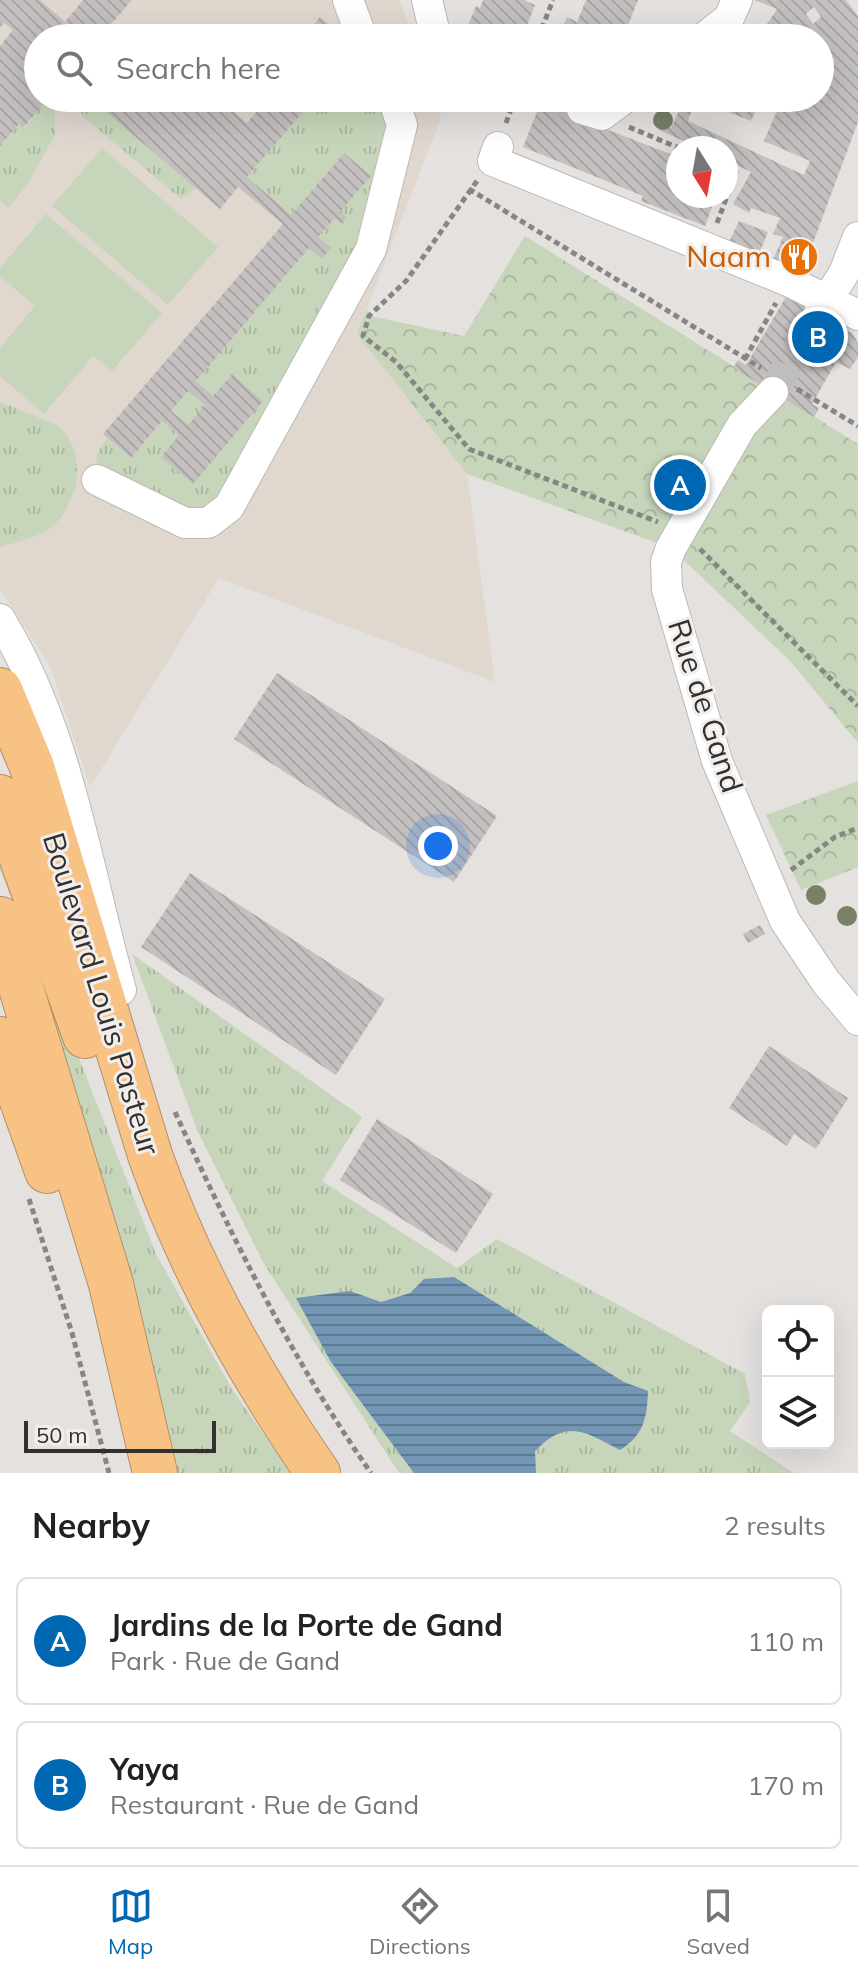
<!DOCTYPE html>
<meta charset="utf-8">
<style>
body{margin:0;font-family:Mulish,sans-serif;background:#f2f2f2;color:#222}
.controls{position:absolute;right:24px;bottom:24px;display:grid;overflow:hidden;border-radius:12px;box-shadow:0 8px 32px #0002}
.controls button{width:72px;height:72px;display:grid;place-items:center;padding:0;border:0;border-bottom:2px solid #e0e0e0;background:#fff;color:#222;font:40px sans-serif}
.compass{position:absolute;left:666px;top:136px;width:72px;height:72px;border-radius:50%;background:#fff;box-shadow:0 8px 32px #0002;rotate:169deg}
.scale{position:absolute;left:24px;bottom:20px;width:192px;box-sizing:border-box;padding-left:8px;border:4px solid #323130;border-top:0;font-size:22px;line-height:28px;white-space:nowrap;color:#323130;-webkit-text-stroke:6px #f1eeec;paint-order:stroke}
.you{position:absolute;left:438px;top:846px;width:28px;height:28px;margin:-20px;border:6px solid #fff;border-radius:50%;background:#1a73e8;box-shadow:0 0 0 12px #1a73e833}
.badge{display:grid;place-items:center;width:52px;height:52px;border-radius:50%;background:#0068b3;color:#fff;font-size:26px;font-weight:700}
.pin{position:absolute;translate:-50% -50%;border:4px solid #fff;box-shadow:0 2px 8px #0006}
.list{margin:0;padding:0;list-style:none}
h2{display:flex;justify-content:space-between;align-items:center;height:104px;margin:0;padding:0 32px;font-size:34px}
h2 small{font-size:26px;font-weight:400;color:#767676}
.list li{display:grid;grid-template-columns:52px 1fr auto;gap:24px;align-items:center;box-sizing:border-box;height:128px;margin:0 16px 16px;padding:0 16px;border:2px solid #e0e0e0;border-radius:12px}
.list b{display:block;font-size:30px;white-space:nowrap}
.list p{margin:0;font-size:26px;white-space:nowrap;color:#767676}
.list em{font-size:26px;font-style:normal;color:#767676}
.icon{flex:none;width:44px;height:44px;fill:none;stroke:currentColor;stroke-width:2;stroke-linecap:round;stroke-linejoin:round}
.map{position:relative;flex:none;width:858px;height:1473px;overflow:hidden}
.search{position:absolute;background:#fff;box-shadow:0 8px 32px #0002;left:24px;right:24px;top:24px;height:88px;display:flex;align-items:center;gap:20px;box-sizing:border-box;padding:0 28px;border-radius:44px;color:#767676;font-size:30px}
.sheet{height:392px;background:#fff}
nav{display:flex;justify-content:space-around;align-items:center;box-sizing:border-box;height:112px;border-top:2px solid #e0e0e0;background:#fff;font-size:22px;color:#767676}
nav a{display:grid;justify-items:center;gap:4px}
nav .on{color:#0068b3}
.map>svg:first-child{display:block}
.built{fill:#e0d7cf}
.grass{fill:url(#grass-tufts)}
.park{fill:url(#park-crowns)}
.pitch{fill:#c7d6ba}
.water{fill:url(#water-rules)}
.building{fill:url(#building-back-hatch);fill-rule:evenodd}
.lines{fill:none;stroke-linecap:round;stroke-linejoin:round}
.minor-tunnel{stroke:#c0bebc;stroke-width:30;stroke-dasharray:30 15;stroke-linecap:butt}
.minor-casing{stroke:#bcb9b6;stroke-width:32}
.highway-casing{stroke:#b38f67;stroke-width:46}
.path{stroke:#888685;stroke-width:5;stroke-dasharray:6 4;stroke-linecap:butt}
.minor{stroke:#fff;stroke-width:30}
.highway{stroke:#f9c285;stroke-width:44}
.minor-bridge-casing{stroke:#bcb9b6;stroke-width:32;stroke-linecap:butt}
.minor-bridge{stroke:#fff;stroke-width:30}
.tree{fill:#788066}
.labels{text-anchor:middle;stroke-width:6;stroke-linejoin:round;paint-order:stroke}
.food-label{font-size:30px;fill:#c56008;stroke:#f1eeec;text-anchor:end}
.street-label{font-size:30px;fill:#323130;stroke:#f1eeec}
</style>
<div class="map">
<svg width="858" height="1473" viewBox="0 0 858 1473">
<defs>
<pattern id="grass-tufts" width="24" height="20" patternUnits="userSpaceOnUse" patternTransform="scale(2)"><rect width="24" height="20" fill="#c7d6ba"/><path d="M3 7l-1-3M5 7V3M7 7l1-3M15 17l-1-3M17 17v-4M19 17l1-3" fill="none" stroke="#abb8a0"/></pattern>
<pattern id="park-crowns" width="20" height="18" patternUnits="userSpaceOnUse" patternTransform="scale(2)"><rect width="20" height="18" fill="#c7d6ba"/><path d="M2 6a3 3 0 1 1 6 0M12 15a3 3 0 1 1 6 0" fill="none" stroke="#abb8a0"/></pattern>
<pattern id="water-rules" width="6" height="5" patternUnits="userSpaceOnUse" patternTransform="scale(2)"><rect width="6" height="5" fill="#7396b5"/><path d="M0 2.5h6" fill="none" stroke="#5f7b94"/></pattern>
<pattern id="building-back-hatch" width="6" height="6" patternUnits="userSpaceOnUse" patternTransform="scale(2)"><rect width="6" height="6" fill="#c4c0c0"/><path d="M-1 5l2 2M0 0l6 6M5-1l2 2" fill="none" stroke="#a9a5a5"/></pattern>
</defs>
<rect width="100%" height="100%" fill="#e4e1df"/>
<!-- built -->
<path class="built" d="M0,0H400L413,38H38V98H434L441,118L357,334L467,474L495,682L219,578L90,787L51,668L0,589Z"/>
<!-- grass -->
<path class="grass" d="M49,98L55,102V135L27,185L8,208L0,199V146L19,124L24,128Z
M330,98H387L391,104L365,240L207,517L96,470L97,453L107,438L131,458L162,421L179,435L161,457L193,483L263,401L232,374L213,396L196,381L309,248L322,259L331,249L318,237L335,218L342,224L340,212L370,176L344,153L291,215L247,177L308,106L317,113Z
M88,99L93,100L196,188L181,199L82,116L80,107Z
M188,391L205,405L188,425L171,411Z
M0,402L58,425C88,453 80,500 53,526C41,537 15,542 0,547Z
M0,842L58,1005L156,1254L232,1389L291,1473H175L13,902L0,870Z
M132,954L362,1117L322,1181L457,1268L497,1239L745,1374L750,1402L730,1431L794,1473H399L264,1264L198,1132Z"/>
<!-- park -->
<path class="park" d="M525,236L858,444V743L791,662L671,548L467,474L357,334L367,309L370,316L464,336Z
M858,781V867L801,890L766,815Z"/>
<!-- pitch -->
<path class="pitch" d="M102,148L218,247L168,305L52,206Z
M46,214L162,313L112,371L93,356L44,414L0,376V348L35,306L0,276V268Z"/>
<!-- water -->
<path class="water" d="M454,1277L624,1382L648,1391C647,1418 644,1435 620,1450C585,1432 567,1418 535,1451L536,1473H414L331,1362L296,1298L350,1291L381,1302L410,1293L424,1279Z"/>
<!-- building -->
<path class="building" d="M0,0H40L65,22L83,0H132L99,38H38V98H49L23,128L19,124L0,146V46L13,30L4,23L0,27Z
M483,0H524L535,5L522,38H463L476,6L480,8Z
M586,0H638L623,38H558L567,17L577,22Z
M755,0H846L858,16V122L801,275L772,262L783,237L773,234L780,218L751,208L749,213L733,204L751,172L726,160V148H699L659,130L661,123L671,128L685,98H753L759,104L751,121L696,99L688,121L804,175L810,161L764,141L777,111L771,108L774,101L768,98H820V62L826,47L820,45V38H774L778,29L767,24L777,9ZM814,7L821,17L813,24L806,14Z
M320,17L345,38H302Z
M90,98H217L247,123L268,98H330L317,113L308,106L247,177L291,215L344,153L371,176L340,212L347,218L342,224L335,218L318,237L331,248L322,259L309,248L196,381L213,396L232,374L263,401L193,484L161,457L179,435L162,421L131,458L103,434L283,224L238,187L220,209ZM188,391L205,405L188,425L171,411Z
M535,98H586L577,123L596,130L598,126L678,157V196H716L705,226L641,201L643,196L523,147L540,104L534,102Z
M739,221L768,232L758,256L729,242Z
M787,295L852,333L858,343V357L850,369L836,362L812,404L819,408L814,417L733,368L738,360L746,365Z
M277,673L497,816L454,882L234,739Z
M190,873L385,999L336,1075L141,947Z
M760,925L765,934L748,943L743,934Z
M769,1046L848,1098L816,1149L794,1134L787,1146L729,1108Z
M377,1119L493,1194L456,1253L340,1180Z"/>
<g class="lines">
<!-- minor-tunnel -->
<path class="minor-tunnel" d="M555,98L582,109
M773,392L819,313"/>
<defs>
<path id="minor" d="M348,0L362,38
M427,0L436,38
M704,38L729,18L737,0
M582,109L602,115L625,98
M498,147L493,161L788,281L858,315
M819,313L844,273L858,237
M742,425L773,392
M97,480L185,523H208L229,507L371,249L402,125L393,98
M671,548L666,562L667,589L717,761L785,921L826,982L858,1020
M0,619C69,732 86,865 121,990"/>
<path id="highway" d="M0,690L32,767L150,1155C190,1269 250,1375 318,1473
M0,797L85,1036
M0,919L111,1284L155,1473
M0,1039L47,1171"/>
</defs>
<!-- minor casing -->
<use href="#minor" class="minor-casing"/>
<!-- highway casing -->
<use href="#highway" class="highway-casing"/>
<!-- path -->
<path class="path" d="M538,38L553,0
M506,123L515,98
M629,127L679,148
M477,181L406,281L369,316L363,336L396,362L469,449L658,522
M469,189L761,368
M717,223L736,172L726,168
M745,359L776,303
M797,389L858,426
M700,549L858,706
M791,870L835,837L858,828
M175,1112C232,1237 292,1360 371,1473
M29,1199L72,1333L109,1473"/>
<!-- minor -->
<use href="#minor" class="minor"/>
<!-- highway -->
<use href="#highway" class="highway"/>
<defs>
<path id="minor-bridge" d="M671,548L742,425"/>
</defs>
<!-- minor-bridge casing -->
<use href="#minor-bridge" class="minor-bridge-casing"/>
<!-- minor-bridge -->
<use href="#minor-bridge" class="minor-bridge"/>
</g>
<!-- trees -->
<g class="tree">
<circle cx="663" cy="120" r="10"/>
<circle cx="816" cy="895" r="10"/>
<circle cx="847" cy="916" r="10"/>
</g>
<!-- icons -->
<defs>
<symbol id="restaurant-disc" viewBox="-11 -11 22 22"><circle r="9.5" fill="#e8710a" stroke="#f1eeec"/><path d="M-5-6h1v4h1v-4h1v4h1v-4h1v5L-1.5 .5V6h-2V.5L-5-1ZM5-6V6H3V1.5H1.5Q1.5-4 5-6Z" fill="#fff"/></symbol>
</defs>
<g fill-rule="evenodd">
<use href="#restaurant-disc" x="777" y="235" width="44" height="44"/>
</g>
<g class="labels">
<!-- food labels -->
<g class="food-label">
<text x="771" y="267">Naam</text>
</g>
<!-- street labels -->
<g class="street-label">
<text transform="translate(705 706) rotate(72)" y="10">Rue de Gand</text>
<text transform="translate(101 994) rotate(73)" y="10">Boulevard Louis Pasteur</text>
</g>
</g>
</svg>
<div class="controls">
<button><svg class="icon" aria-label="locate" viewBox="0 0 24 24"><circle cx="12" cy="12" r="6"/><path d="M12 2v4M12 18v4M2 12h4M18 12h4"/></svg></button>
<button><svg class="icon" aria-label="layers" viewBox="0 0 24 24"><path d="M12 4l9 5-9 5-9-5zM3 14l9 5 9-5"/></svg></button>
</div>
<svg class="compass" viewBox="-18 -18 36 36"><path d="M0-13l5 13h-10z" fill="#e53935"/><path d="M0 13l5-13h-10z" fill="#767676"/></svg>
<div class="scale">50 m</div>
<div class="you"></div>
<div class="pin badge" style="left:680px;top:485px">A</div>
<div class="pin badge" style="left:818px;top:337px">B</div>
<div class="search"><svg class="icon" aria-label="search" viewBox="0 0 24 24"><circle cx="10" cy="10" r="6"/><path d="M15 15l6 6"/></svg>Search here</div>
</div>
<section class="sheet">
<h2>Nearby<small>2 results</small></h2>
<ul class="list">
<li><span class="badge">A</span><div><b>Jardins de la Porte de Gand</b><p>Park · Rue de Gand</p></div><em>110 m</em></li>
<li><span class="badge">B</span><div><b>Yaya</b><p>Restaurant · Rue de Gand</p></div><em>170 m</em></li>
</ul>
</section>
<nav>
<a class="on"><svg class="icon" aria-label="map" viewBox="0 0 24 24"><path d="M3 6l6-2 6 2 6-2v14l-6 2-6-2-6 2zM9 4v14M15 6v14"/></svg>Map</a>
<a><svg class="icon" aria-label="directions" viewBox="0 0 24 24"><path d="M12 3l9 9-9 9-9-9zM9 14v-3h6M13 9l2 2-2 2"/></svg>Directions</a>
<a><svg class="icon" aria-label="saved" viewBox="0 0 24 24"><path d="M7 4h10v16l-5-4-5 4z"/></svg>Saved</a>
</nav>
